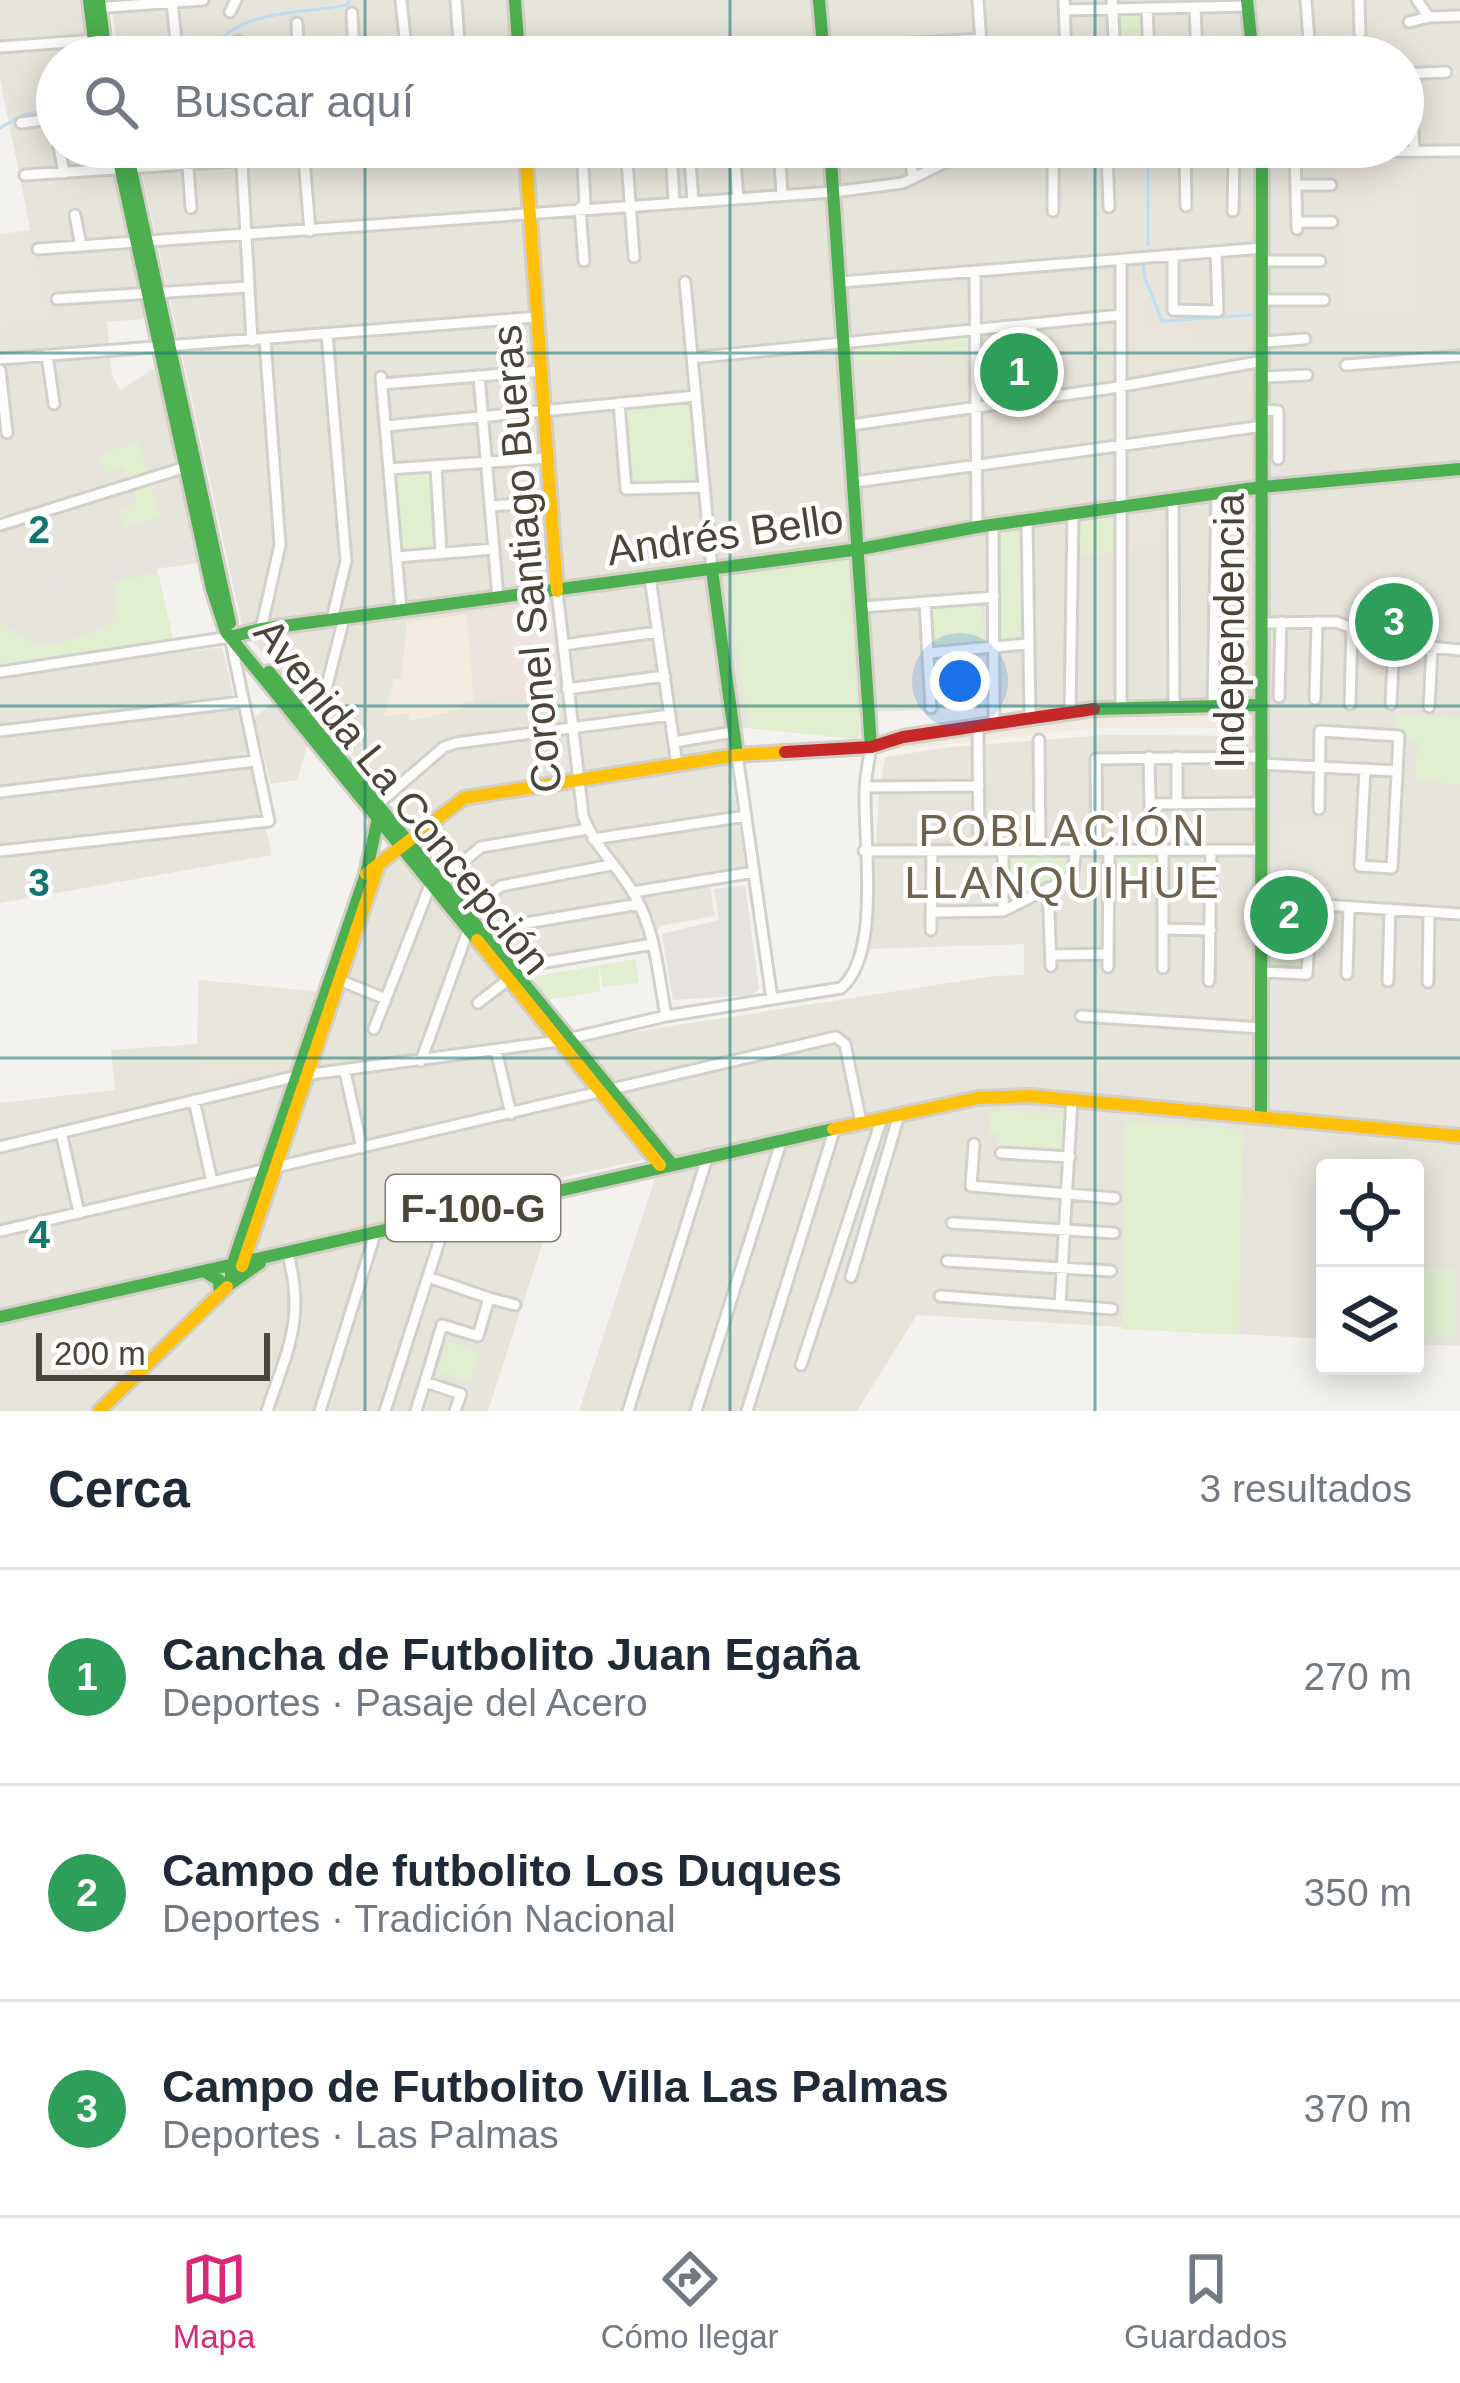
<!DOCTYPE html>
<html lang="es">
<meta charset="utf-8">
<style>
body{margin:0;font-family:Arial,sans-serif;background:#f6f6f7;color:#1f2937}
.controls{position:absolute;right:36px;bottom:36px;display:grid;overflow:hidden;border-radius:12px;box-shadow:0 6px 30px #0003}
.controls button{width:108px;height:108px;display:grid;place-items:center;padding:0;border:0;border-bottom:3px solid #e0e1e3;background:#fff;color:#1f2937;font:60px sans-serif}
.scale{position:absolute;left:36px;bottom:30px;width:234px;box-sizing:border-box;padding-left:12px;border:6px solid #4b4439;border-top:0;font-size:33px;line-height:42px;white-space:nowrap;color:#4b4439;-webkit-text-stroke:9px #fff;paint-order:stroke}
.you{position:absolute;left:960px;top:681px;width:42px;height:42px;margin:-30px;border:9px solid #fff;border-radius:50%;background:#1a73e8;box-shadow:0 0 0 18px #1a73e833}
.badge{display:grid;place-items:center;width:78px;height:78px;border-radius:50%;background:#db2777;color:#fff;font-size:39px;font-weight:700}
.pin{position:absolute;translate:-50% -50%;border:6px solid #fff;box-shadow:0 3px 12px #0006}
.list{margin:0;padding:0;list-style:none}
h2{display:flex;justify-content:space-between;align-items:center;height:156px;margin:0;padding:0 48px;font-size:51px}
h2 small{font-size:39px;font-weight:400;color:#747a83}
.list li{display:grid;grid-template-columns:78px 1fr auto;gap:36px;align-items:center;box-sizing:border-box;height:216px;padding:0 48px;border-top:3px solid #e0e1e3}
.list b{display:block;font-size:45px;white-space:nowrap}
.list p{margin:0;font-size:39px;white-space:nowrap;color:#747a83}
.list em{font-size:39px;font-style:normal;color:#747a83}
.icon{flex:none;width:66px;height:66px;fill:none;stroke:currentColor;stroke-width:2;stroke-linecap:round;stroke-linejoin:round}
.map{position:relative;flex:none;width:1460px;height:1411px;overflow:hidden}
.search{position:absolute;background:#fff;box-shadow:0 6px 30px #0003;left:36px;right:36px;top:36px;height:132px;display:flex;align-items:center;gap:30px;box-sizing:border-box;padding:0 42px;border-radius:66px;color:#747a83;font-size:45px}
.sheet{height:804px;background:#fff}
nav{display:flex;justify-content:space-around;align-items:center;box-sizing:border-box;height:168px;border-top:3px solid #e0e1e3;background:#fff;font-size:33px;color:#747a83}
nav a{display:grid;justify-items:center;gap:6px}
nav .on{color:#db2777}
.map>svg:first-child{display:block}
.residential{fill:#e7e4dc}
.commercial{fill:#f3ebdf}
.education{fill:#eae5da}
.medical{fill:#eee3df}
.green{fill:#e1eecf}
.parking{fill:#e6e3df}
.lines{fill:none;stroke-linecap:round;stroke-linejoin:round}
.stream{stroke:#c0ddf1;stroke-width:3}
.street-casing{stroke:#d2d0cb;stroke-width:15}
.fast-casing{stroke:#d3cfc5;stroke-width:18}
.slow-casing{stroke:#d3cfc5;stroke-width:18}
.jam-casing{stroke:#d3cfc5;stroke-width:18}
.street{stroke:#fdfdfc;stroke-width:9}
.fast{stroke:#4caf50;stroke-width:12}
.slow{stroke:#ffc107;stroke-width:12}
.jam{stroke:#c62828;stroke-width:12}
.grid{fill:none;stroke:#0f766e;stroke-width:3;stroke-opacity:0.55}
.labels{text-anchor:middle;stroke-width:9;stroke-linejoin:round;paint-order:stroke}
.shield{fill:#fff;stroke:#817c74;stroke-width:3}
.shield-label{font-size:39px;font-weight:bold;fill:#4b4439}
.street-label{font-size:42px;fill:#4b4439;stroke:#fff}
.neighbourhood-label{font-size:45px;letter-spacing:3px;fill:#6e6250;stroke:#fff}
.grid-label{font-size:39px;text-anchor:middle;font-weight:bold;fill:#0f766e;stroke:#fff;stroke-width:9;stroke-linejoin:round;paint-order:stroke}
</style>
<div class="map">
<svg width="1460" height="1411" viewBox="0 0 1460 1411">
<rect width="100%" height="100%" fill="#f4f2ee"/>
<!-- residential -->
<path class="residential" d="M0,0H86L89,31L85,35L0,42Z
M111,0H1460V1346L1415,1344V1168H1325V1339L917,1315L857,1411H579L656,1175L678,1157L582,1040L993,976L1024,975V944L870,949L879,792L885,757L951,747L1106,735L1271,736V702L883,711L859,714L857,739L749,728L725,731L746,872L709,878L715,916L660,926L647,950L542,968L531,974L425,839L243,630L136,147H1403V57H118Z
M91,45L94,57H57V147H112L146,315L141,319L107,322L112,375L120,390L155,368L200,558L198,563L157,569L173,640L0,664V327L49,322L0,79V52Z
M222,647L272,855L0,903V676Z
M275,701L308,743L297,780L271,784L254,718Z
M399,858L404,859L643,1156L642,1160L564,1177L488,1411H0V1103L115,1090L111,1050L197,1044L199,980L325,993L383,870Z"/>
<!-- commercial -->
<path class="commercial" d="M467,614L474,701L462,703L461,709L420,719L409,721V713L384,717L394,679H401L407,622Z
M1259,706L1258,728H1095L876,752L879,747L892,743L1119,711Z"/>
<!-- education -->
<path class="education" d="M1342,161L1420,163L1417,315L1338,316Z
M31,230L49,323L0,327V234Z
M1125,282H1143L1152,328L1194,327L1200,365L1126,374Z
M1169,509L1168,550L1130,552V516Z
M1274,816L1349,820L1348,878L1291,874L1292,854L1274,853Z
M199,980L313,991L288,1069L196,1087Z"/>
<!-- medical -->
<path class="medical" d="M553,604L556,607L560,662L536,668L541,693L474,701L467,614Z"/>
<!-- green -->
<path class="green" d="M1114,15H1143L1147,57H1116Z
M969,332V350L857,362L855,344Z
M688,399L695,482L631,484L624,406Z
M138,442L148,472L128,479L124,466L104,472L99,455Z
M433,468L439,551L401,554L393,471Z
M151,484L161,517L124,528L118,509L136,504L132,490Z
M1114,518L1115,553L1075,555V522Z
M1022,528V640H998L999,531Z
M848,555L850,598L842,609L850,601L860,734L857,739L749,728L725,572Z
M158,572L173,640L0,664V620L19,635L42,646C81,635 131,634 114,582Z
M981,601L985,644L931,650L928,605Z
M1361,602L1404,610V638L1381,632L1358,619Z
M1395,714L1460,718V786L1414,778L1418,741L1398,736Z
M1006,850L1069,851L1070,870L1017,894L1006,903Z
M1112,852H1160V877H1112Z
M1270,905L1309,906L1306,971L1269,970Z
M635,959L639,983L603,987L599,965L600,991L547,1000L531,977Z
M991,1110L1067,1114L1065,1148L1060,1151L997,1145L998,1134L989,1133Z
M1125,1121L1243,1129L1239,1335L1122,1329Z
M1417,1269H1453V1337H1417Z
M447,1341L480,1352L470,1382L437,1372Z"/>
<!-- parking -->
<path class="parking" d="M190,539L195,555L114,579L109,562Z
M95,562L98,572L105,571L107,577L40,597L35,581Z
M745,885L759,989L752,995L673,1000L662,934L719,920L714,889Z
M1092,1074L1143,1077L1142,1096L1091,1093Z"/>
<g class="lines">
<!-- stream -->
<path class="stream" d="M204,57C239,7 291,16 347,5L350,0
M0,128L23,115L57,107
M1148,245V168
M1143,262L1145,278L1162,321L1253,315"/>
<defs>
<path id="street" d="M401,0L407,57
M456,0L460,57
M978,0L982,57
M1064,0L1066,57
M1112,0L1115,57
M1306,0L1309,41
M1359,0L1360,33
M1417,0L1429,17L1460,16
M172,2L176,40
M1195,7L1197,57
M95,8L203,0
M1147,8L1149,57
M1065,10L1248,6
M230,12L236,0
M352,13L354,57
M1409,22L1429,17
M297,23L298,57
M238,41V57
M0,47L96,40
M689,57L981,39
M1410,73L1414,150
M1403,74L1446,72
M21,123L57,118
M59,147L64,173
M241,147L252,341
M303,147L310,231
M582,147L585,204L580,208L584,261
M626,147L634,257
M671,147L674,202
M689,147L693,201
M734,147L738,198
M779,147L782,195
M909,147L913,177
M1185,152L1186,206
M1295,152L1297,229
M1107,153L1109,207
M188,167L191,208
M25,175L444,147
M1297,185H1331
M1053,211V153
M1233,211L1234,152
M75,215L81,246
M1297,222H1332
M38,249L833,192L903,183L946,162L988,153L1460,151
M1173,255V310L1218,311L1216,252
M1263,261H1320
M975,271L977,527
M685,282L712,570
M840,282L1263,248
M57,299L248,287
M1263,300H1324
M327,334L346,561L332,619
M1263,342L1305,339
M47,355L54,404
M692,358L1121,315
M0,359L538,317
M1346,365L1460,356
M0,370L7,433
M479,376L498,598
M381,377L401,610
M1263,377L1307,375
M382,384L541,371
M1031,400L1032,325
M619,403L626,489L704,487
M1263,410L1278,411V459
M851,425L1112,388L1263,361
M386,426L696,396
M436,467L441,553
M389,469L548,458
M855,482L1263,426
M1173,500L1174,705
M491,506L551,501
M1027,520L1030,717
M0,525L186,467
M993,525L994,723
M397,557L494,549
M650,578L677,765
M557,591L583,816C595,848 619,867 635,896C656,933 658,975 666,1016
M925,603L931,708
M862,607L994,597
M1262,623L1336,622L1394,643L1460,650
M261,629L280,545L265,340
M563,645L658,632
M928,653L1027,644
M0,672L230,637L269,821L0,851
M567,689L665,676
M1279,697L1281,622
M1315,699L1317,622
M1213,704L1217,494
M1350,704L1352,626
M1391,704L1394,643
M1121,706V260
M1429,707L1432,649
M1070,712L1073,514
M978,726L979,851
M316,729L344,618
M0,731L241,702
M1039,740L1040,851
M674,742L734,732
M737,755L772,999
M1149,757L1151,850
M1177,757V804
M1262,764L1397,771
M865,787L979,786
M0,792L255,761
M379,803L444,747L456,743L670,715
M1151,804L1262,803
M1319,809L1320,731L1399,736L1392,868L1360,866L1365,769
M593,839L746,816
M1097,850L1096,759L1262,757
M864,851L1262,850
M1003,851V911
M442,879L481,847L588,829
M1048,888L1051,966
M633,892L754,872
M1262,901L1460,914
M468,912L501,886L611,865
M933,912L1003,911L1072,877L1076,850
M1163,929L1211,930
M931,930L932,851
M493,943L520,924L639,904
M1051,955L1108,954
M1108,967L1109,850
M1163,968V850
M1262,972L1307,974L1311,904
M519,974L534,964L653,944
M1347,974L1349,907
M339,980L386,999
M1209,981L1211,850
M1388,981L1390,909
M1428,982L1429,912
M478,1003L509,979
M1081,1016L1261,1028
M374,1029L431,883
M496,1050L511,1114
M421,1061L470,925
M345,1072L362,1148
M194,1100L212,1182
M61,1132L79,1213
M974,1144L971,1186L1115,1198
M0,1147L297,1076L559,1041L666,1016L841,988C881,955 864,843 865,794C865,779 868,763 871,747
M1001,1153L1070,1157
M952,1223L1114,1233
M0,1231L836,1037L845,1044L861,1122
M947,1261L1111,1271
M428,1277L489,1298L478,1336L442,1325L425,1382L461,1394L455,1411
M851,1277L899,1115
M940,1296L1112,1309
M489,1298L515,1305
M1060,1305L1072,1100
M801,1365L882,1118
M267,1411C288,1348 306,1318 287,1251
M320,1411L376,1231
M385,1411L448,1214
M416,1411L425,1382
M628,1411L708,1155
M696,1411L782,1139
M747,1411L835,1128"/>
<path id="fast" d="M89,0L96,57
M99,0L106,57
M515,0L519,57
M819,0L824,57
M1247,0L1253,57
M116,147L212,589L226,632L477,940
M126,147L230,623
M830,147L871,747
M712,570L737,755
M230,637L261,629L860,549L977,527L1262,487L1460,469
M269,672L671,1163
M1094,709L1262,705
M1261,1116L1262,147
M205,1272L219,1280L220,1294
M230,1284L232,1266L366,874L378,818
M230,1284L260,1263
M0,1317L833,1129"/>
<path id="slow" d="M525,147L557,591
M366,874L464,798L737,755L785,752
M477,940L660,1165
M833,1129L978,1098L1030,1096L1460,1136
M242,1266L377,869
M99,1411L227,1287"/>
<path id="jam" d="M785,752L871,747L903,737L1094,709"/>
</defs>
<!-- street casing -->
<use href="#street" class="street-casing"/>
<!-- fast casing -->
<use href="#fast" class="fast-casing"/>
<!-- slow casing -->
<use href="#slow" class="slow-casing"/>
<!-- jam casing -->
<use href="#jam" class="jam-casing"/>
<!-- street -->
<use href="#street" class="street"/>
<!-- fast -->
<use href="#fast" class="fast"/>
<!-- slow -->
<use href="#slow" class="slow"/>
<!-- jam -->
<use href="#jam" class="jam"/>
</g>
<!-- grid -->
<path class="grid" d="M365,0V57M730,0V57M1095,0V57M365,147V1411M730,147V1411M1095,147V1411M0,353H1460M0,706H1460M0,1058H1460"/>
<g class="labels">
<!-- shield labels -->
<rect class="shield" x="386" y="1175" width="174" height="66" rx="9"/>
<g class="shield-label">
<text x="473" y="1222">F-100-G</text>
</g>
<!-- street labels -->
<g class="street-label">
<text transform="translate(725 534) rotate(-8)" y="15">Andrés Bello</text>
<text transform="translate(526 559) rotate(-95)" y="15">Coronel Santiago Bueras</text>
<text transform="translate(1229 631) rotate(-90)" y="15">Independencia</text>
<text transform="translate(403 796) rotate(51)" y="15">Avenida La Concepción</text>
</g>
<!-- neighbourhood labels -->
<g class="neighbourhood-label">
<text x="1063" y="846">POBLACIÓN<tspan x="1063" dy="52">LLANQUIHUE</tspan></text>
</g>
</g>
<g class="grid-label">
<text x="39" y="543">2</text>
<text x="39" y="896">3</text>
<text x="39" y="1248">4</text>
</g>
</svg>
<div class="controls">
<button><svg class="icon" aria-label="locate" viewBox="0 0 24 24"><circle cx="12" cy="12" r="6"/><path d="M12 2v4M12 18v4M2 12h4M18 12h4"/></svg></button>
<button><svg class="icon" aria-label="layers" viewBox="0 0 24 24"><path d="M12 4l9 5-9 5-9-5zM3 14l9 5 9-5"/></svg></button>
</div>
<div class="scale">200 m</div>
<div class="you"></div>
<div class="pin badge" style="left:1019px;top:372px;background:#2e9e5b">1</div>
<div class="pin badge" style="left:1289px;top:915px;background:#2e9e5b">2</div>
<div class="pin badge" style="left:1394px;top:622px;background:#2e9e5b">3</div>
<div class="search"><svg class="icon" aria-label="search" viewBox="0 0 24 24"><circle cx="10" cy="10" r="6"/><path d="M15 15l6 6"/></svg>Buscar aquí</div>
</div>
<section class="sheet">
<h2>Cerca<small>3 resultados</small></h2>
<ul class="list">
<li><span class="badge" style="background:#2e9e5b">1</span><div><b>Cancha de Futbolito Juan Egaña</b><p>Deportes · Pasaje del Acero</p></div><em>270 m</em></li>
<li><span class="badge" style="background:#2e9e5b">2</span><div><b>Campo de futbolito Los Duques</b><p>Deportes · Tradición Nacional</p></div><em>350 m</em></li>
<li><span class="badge" style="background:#2e9e5b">3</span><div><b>Campo de Futbolito Villa Las Palmas</b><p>Deportes · Las Palmas</p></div><em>370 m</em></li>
</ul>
</section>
<nav>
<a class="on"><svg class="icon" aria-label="map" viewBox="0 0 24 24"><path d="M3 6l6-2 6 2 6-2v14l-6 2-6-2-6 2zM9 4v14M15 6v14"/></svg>Mapa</a>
<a><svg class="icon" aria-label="directions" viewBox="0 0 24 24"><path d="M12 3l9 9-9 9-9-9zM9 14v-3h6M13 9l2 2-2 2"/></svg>Cómo llegar</a>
<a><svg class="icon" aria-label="saved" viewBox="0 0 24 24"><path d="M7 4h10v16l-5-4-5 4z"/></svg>Guardados</a>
</nav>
